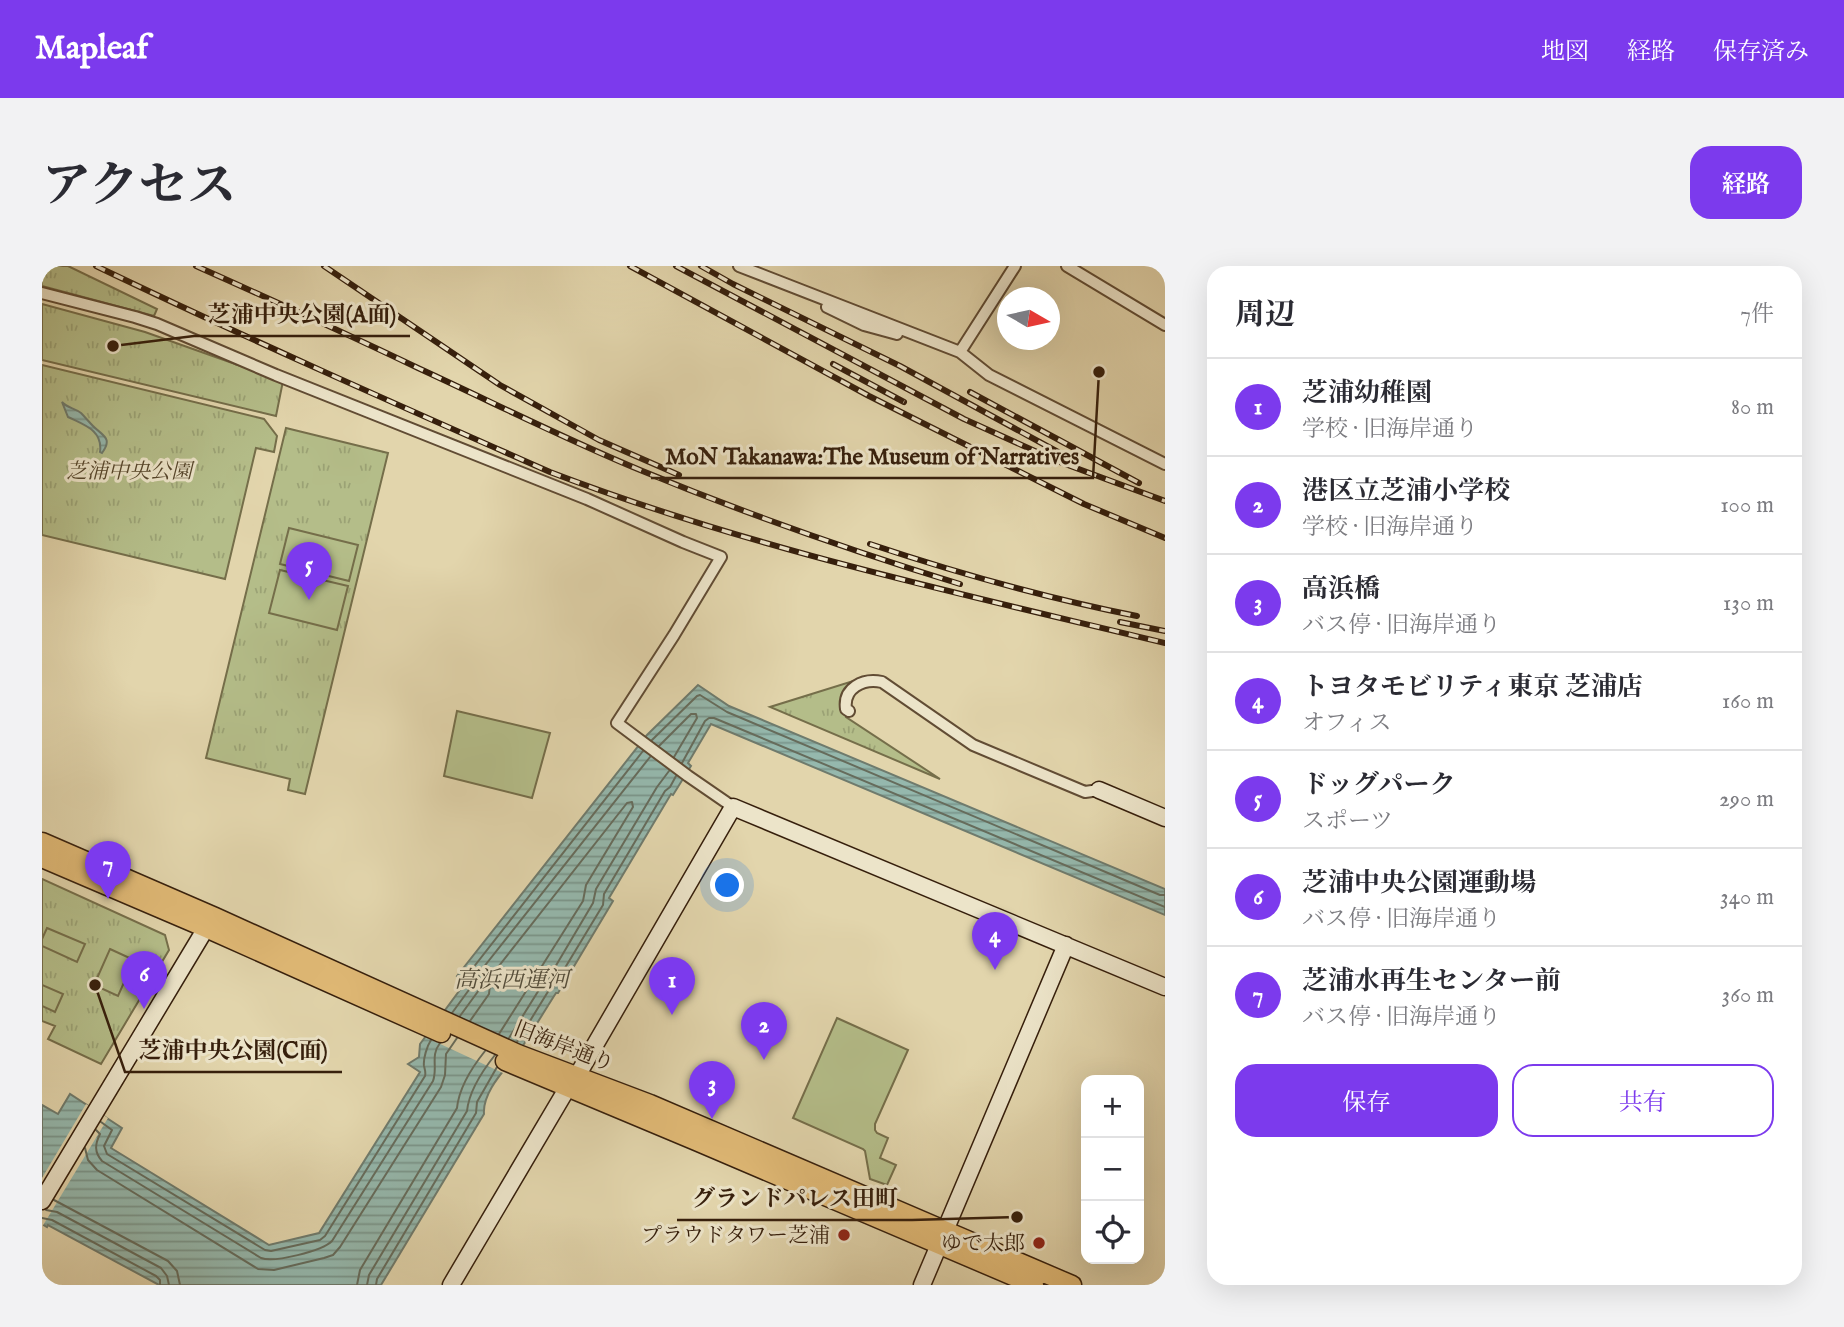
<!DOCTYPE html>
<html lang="ja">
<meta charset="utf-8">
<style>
body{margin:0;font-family:"IM FELL English","Noto Serif JP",serif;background:#f2f2f3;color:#2b2b33}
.controls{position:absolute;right:21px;bottom:21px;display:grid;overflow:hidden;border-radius:14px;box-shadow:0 7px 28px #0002}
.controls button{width:63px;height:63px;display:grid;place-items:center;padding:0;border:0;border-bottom:2px solid #e1e1e2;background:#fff;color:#2b2b33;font:35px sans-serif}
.compass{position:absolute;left:955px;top:21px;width:63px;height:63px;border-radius:50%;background:#fff;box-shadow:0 7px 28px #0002;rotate:99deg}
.you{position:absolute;left:686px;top:620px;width:24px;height:24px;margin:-18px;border:5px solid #fff;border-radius:50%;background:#1a73e8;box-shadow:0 0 0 10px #1a73e833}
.badge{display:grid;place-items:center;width:46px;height:46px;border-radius:50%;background:#7c3aed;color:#fff;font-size:23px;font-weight:700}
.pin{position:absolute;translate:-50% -58px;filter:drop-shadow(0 2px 4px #0008)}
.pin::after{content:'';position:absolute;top:37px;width:24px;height:21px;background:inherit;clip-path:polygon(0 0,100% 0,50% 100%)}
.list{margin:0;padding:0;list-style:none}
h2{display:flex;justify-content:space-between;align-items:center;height:91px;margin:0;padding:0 28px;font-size:30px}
h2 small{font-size:23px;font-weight:400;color:#7c7c81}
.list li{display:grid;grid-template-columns:46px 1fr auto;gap:21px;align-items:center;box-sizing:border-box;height:98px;padding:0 28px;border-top:2px solid #e1e1e2}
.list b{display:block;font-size:26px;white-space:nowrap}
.list p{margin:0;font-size:23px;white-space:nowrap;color:#7c7c81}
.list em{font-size:23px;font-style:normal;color:#7c7c81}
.actions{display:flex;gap:14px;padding:21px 28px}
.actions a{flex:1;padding:16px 0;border:2px solid #7c3aed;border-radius:21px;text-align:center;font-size:24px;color:#7c3aed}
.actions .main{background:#7c3aed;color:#fff}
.icon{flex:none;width:38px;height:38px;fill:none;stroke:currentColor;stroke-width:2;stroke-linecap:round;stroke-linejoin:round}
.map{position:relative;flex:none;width:1123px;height:1019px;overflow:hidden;border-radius:21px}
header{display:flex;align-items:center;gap:42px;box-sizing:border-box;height:98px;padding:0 35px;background:#7c3aed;color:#fff}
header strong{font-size:33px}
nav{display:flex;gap:38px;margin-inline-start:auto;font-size:24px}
.intro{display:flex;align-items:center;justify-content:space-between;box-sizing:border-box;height:168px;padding:0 42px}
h1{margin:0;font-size:49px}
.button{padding:18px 32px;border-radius:21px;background:#7c3aed;color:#fff;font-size:24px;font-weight:700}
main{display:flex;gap:42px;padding:0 42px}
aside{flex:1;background:#fff;border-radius:21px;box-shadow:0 7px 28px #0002}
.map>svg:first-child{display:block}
.grass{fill:url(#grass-tufts);stroke:#756e4a;stroke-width:2}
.pitch{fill:#b4bd89;stroke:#756e4a;stroke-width:2}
.water{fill:url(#water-rules);stroke:#6f7b6d;stroke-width:2}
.pier{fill:#e2d5ac}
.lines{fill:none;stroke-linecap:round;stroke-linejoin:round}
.shore{stroke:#666c5c;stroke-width:2}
.street-casing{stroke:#614c34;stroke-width:14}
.secondary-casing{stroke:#361f0c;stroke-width:19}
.primary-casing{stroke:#361f0c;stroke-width:21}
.street{stroke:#ece4c9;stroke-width:10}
.secondary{stroke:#ece4c9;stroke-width:16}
.primary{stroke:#e1ba76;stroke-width:18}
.rail-casing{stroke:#361f0c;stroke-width:6}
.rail{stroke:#ece4c9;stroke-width:3.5;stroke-dasharray:10;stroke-linecap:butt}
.poi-dot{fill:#8f2418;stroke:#ece4c9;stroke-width:2.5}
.labels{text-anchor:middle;stroke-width:6;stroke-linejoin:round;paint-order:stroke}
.park-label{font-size:21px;font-style:italic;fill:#56462b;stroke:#ece4c9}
.street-label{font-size:21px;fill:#361f0c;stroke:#ece4c9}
.poi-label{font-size:21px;fill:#361f0c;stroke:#ece4c9;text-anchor:end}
.water-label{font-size:23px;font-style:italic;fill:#524d3c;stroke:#ece4c9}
.leader{fill:none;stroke:#361f0c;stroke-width:2.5}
.callout-dot{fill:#361f0c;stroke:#ece4c9;stroke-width:2.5}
.callout-label{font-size:23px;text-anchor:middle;font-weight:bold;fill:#361f0c;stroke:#ece4c9;stroke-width:6;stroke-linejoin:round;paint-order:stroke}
</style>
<header>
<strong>Mapleaf</strong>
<nav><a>地図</a><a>経路</a><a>保存済み</a></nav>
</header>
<div class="intro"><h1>アクセス</h1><a class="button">経路</a></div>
<main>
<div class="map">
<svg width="1123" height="1019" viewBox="0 0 1123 1019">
<defs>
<pattern id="grass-tufts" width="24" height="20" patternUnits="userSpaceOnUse" patternTransform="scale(1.75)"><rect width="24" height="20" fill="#b4bd89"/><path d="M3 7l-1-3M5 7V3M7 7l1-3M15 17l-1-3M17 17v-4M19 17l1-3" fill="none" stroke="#9ba275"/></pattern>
<pattern id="water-rules" width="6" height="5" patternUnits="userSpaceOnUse" patternTransform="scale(1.75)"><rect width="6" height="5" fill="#95b8ad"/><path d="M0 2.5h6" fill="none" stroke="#7a958b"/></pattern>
</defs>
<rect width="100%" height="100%" fill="#e2d5ac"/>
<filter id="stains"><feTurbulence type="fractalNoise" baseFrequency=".00286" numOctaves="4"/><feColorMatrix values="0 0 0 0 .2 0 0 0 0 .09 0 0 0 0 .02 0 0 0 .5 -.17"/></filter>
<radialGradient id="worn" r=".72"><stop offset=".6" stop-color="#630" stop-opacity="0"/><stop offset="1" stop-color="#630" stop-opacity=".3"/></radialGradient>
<!-- grass -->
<path class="grass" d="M0,0H26L115,43L112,50L0,20Z
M0,38L103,66L241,115L234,150L0,94Z
M0,99L222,153L235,170L232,186L214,182L183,313L0,269Z
M244,162L346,187L263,528L246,524L248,513L164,492Z
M808,416C799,430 795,434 805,448L804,451L898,513L728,441Z
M0,613L123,669L127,684L59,798L6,773L13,760L0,755Z"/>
<!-- pitch -->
<path class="pitch" d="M247,262L316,279L307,315L238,298Z
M238,304L306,320L295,364L227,347Z
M415,445L508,467L490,532L402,510Z
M5,662L43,678L35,696L0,680V673Z
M68,683L92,694L76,730L52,719Z
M0,719L21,728L13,746L0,740Z
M795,752L866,784L833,858V864L835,867L846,872L838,892L854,899L845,919L828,913L823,885L821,883L751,852Z"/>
<!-- water -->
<path class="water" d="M20,136C25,142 33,142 39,147C43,151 47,156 51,160C61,170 71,172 60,187L58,186C61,164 42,159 26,151Z
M656,419L687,440L1123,623V649L669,458L646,497L649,500L631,529L629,528L567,632L571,635L516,727H514C503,744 493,761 482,778C469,798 440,823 442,848L339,1019H117L6,959L5,961L0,958V839L16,848L28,828L80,862L69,882L227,979L277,967L378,806L366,798L377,791L378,778L423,717L415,710L605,469Z"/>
<!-- pier -->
<path class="pier" d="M389,757L475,793L463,808L381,770Z
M44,838L66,852L0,961V912Z"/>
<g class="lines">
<!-- shore -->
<path class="shore" d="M610,474L655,430L658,429L685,446L1118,629H1123
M617,480L649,448H654L655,452L632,491
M640,497L663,455L667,452H672L1123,641
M410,747L429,721L427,707L601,485
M418,750L437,724V707L608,491
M428,755L447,728L449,710L585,537L590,536L591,541L544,619L541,635L457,768
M467,772L500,719L506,713L551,637L554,623L615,521L627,505
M475,776L507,724L512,720L561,639L562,628L623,525L628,521L634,510
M59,856L70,864L62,880L65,888L223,984L229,985L278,974L283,970L383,810C384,807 383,804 382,800C381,793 385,780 389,774
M54,864L58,868C53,878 52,886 60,895L219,992C232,997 280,985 290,975L391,815C396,801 388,790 398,777
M43,882L46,894L55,904L216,1003L232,1004L282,992L291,989L298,981L399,821L403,809L404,788L415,772
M12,934L126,995L135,1005L138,1019
M4,944L15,946L119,1002L125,1010L127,1019
M0,952L10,954L114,1010L118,1014V1019
M315,1019L318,1004L415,842C417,822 431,800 443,785
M325,1019L327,1009L425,845C427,826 441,804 453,789
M334,1019L335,1013L434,847L435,836L455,801"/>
<defs>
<path id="street" d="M697,0L918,86L947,109L1123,198
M1025,0L1123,59
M0,27L93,51L115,58L234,109L545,233L641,276L679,291L632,369L575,457L646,510L691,541
M785,41L822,59L855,68
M918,86L973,0
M807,445L804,443C801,422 821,412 840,416L931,479L1043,526L1057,524"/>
<path id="secondary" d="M1057,524L1123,552
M0,935L164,662L171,653
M409,1019L526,821L535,810L691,541L1123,721
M880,1019L1024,679"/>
<path id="primary" d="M0,576L173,651L476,788L608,838L1030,1019
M0,592L164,662L399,767
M463,795L654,875L992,1019"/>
</defs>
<!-- street casing -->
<use href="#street" class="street-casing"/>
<!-- secondary casing -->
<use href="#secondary" class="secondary-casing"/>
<!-- primary casing -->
<use href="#primary" class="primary-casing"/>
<!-- street -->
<use href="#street" class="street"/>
<!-- secondary -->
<use href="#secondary" class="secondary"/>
<!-- primary -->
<use href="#primary" class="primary"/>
<defs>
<path id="rail" d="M54,0C204,72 356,139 508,206C707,282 916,327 1123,377
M154,0C228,33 303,67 376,102C450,136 523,173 598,204C702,247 810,285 918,318
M282,0L458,119L557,174L637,209
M588,0L827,130L1042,238L1123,272
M634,0L922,153L1015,195L1123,235
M659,0L691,18L858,100L1016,186
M791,98L862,136
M928,126L1097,217
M828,278C915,307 1004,332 1095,350
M1078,356L1123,365"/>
</defs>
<!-- rail casing -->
<use href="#rail" class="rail-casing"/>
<!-- rail -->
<use href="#rail" class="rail"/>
</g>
<!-- markers -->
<g class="poi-dot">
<circle cx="802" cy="969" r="7"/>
<circle cx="997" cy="977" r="7"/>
</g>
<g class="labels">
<!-- park labels -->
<g class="park-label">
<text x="87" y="212">芝浦中央公園</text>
</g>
<!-- street labels -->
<g class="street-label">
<text transform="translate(522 780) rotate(21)" y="7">旧海岸通り</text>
</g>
<!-- poi labels -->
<g class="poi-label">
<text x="788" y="976">プラウドタワー芝浦</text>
<text x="983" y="984">ゆで太郎</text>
</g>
<!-- water labels -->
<g class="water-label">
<text x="470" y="721">高浜西運河</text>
</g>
</g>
<!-- callouts -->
<path class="leader" d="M71 80L152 70H368M1057 106L1051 212H609M53 719L83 806H300M975 951L870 954H635"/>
<g class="callout-dot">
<circle cx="71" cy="80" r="7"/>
<circle cx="1057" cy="106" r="7"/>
<circle cx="53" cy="719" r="7"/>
<circle cx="975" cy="951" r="7"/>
</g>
<g class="callout-label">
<text x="260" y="56">芝浦中央公園(A面)</text>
<text x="830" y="198">MoN Takanawa:The Museum of Narratives</text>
<text x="191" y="792">芝浦中央公園(C面)</text>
<text x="753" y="940">グランドパレス田町</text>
</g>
<rect width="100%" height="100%" filter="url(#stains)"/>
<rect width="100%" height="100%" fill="url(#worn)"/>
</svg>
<div class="controls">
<button>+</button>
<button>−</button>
<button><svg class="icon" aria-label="locate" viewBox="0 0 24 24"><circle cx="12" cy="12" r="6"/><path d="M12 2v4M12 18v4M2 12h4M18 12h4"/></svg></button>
</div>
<svg class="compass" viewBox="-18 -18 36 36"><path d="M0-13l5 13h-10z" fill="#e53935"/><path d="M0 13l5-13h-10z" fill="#7c7c81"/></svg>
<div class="you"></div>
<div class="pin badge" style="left:630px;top:749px">1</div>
<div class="pin badge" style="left:722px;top:794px">2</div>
<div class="pin badge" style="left:670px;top:853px">3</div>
<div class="pin badge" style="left:953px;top:704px">4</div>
<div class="pin badge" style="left:267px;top:334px">5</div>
<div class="pin badge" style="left:102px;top:743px">6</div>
<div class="pin badge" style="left:66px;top:633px">7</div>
</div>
<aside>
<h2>周辺<small>7件</small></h2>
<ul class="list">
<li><span class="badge">1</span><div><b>芝浦幼稚園</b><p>学校 · 旧海岸通り</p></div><em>80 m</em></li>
<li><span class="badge">2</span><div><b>港区立芝浦小学校</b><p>学校 · 旧海岸通り</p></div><em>100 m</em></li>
<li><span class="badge">3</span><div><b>高浜橋</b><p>バス停 · 旧海岸通り</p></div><em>130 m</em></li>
<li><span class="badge">4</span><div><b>トヨタモビリティ東京 芝浦店</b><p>オフィス</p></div><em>160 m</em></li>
<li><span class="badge">5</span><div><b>ドッグパーク</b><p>スポーツ</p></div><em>290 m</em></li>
<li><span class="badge">6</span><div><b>芝浦中央公園運動場</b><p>バス停 · 旧海岸通り</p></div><em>340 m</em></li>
<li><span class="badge">7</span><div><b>芝浦水再生センター前</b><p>バス停 · 旧海岸通り</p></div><em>360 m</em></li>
</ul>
<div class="actions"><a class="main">保存</a><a>共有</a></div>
</aside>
</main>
